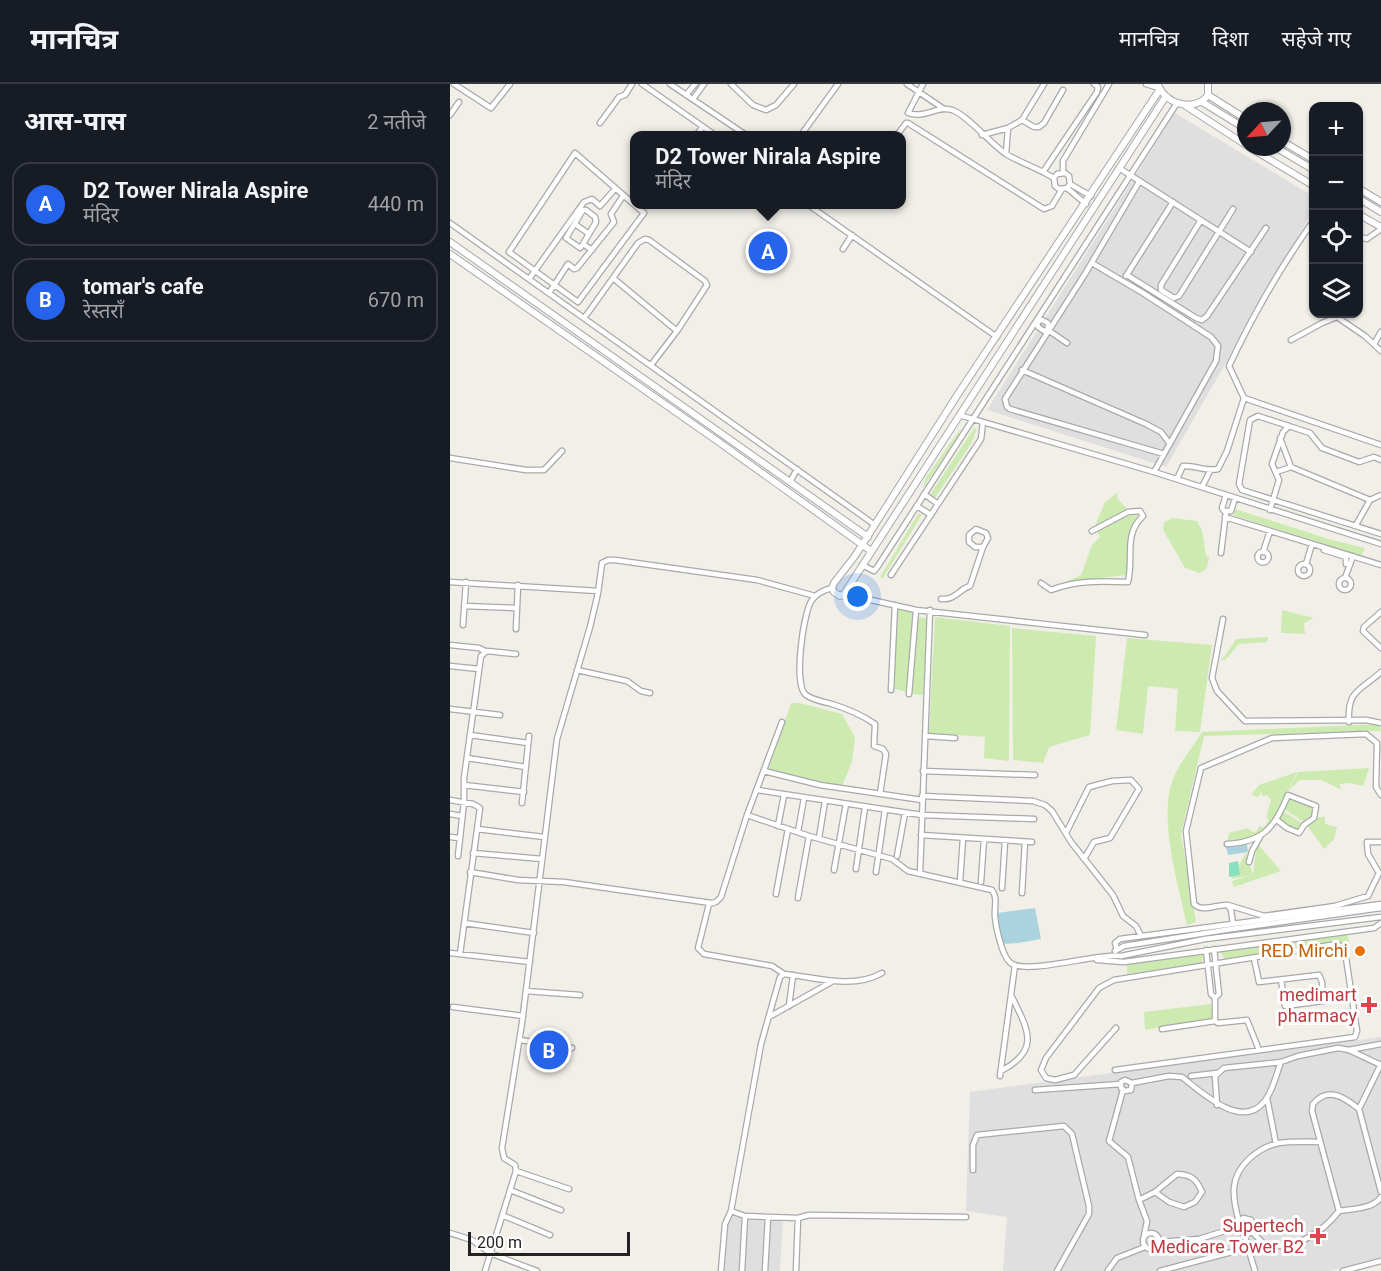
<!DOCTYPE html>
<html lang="hi">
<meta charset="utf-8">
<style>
body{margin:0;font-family:Roboto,"Noto Sans Devanagari",sans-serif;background:#20242c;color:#f1f3f6}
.controls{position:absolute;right:18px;top:18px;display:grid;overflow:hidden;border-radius:12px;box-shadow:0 2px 4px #0004}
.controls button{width:54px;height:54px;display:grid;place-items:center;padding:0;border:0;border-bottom:2px solid #363941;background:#171b24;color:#f1f3f6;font:30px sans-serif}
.compass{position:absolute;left:787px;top:18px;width:54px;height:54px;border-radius:50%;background:#171b24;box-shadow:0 2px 4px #0004;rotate:244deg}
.scale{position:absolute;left:18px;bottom:15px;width:162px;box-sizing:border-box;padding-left:6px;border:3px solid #222;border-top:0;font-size:16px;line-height:21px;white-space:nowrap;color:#222;-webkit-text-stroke:4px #fff;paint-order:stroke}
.you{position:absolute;left:408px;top:513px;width:21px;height:21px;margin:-15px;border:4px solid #fff;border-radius:50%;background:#1a73e8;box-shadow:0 0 0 9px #1a73e833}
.badge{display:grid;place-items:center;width:39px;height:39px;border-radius:50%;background:#2563eb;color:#fff;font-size:20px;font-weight:700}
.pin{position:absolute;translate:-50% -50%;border:3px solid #fff;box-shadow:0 2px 6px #0006}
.popup{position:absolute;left:180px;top:47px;width:276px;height:78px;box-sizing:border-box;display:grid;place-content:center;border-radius:12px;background:#171b24;filter:drop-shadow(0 2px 4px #0005);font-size:20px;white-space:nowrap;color:#9ea1a6}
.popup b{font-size:22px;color:#f1f3f6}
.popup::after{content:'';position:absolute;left:50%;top:100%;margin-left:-12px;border:12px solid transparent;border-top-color:#171b24}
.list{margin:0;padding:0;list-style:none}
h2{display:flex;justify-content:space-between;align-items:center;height:78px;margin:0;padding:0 24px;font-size:26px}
h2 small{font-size:20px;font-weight:400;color:#9ea1a6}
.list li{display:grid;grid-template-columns:39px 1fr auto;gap:18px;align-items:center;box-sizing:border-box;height:84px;margin:0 12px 12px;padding:0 12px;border:2px solid #363941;border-radius:18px}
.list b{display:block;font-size:22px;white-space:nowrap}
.list p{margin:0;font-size:20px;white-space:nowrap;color:#9ea1a6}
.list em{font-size:20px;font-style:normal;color:#9ea1a6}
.icon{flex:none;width:33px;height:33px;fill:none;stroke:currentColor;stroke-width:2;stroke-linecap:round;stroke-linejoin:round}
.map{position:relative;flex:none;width:931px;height:1187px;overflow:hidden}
header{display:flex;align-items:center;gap:36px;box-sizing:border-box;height:84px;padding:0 30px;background:#171b24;border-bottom:2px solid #363941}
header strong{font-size:28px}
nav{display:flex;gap:33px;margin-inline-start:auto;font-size:21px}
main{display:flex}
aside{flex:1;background:#171b24}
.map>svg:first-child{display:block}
.residential{fill:#e0dfdf}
.grass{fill:#cdebb0}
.pitch{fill:#88e0be}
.water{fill:#aad3df}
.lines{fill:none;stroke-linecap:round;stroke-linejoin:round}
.minor-casing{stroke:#a9a9a9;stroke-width:7}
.tertiary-casing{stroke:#a9a9a9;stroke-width:8}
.minor{stroke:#fff;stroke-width:4.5}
.tertiary{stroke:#fff;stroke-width:6}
.food-dot{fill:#e8710a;stroke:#fff;stroke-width:2}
.health-dot{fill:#e0444e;stroke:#fff;stroke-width:2}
.labels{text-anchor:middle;stroke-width:6;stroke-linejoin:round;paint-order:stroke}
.food-label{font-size:18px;fill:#c56008;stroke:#fff;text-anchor:end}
.health-label{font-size:18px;fill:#be3a42;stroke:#fff;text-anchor:end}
</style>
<header>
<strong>मानचित्र</strong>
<nav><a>मानचित्र</a><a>दिशा</a><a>सहेजे गए</a></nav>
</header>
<main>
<aside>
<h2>आस-पास<small>2 नतीजे</small></h2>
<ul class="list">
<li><span class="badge">A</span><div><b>D2 Tower Nirala Aspire</b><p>मंदिर</p></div><em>440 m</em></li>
<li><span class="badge">B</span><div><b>tomar's cafe</b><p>रेस्तराँ</p></div><em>670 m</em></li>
</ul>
</aside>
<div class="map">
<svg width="931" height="1187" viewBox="0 0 931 1187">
<rect width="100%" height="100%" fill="#f2efe9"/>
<!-- residential -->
<path class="residential" d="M725,29L863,112V127L716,383L537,326Z
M931,953V1173L880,1187H553L557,1133L516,1127L520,1008Z
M283,1129L333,1134L330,1187H271L275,1140Z"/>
<!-- grass -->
<path class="grass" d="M511,344L508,352L473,404L475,395Z
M524,344L527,345L521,360L485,414L480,411Z
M668,408L667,414L677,425L645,442L655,418Z
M785,425L882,456L915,464L911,472L783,431Z
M473,429L433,494L430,493L468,430Z
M688,431C678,455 678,465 677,491L615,498L631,491L642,461L650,453L647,447L674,432Z
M722,434L747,437L752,446L756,471L759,473L757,484L750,489L735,484L713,446L714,438Z
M448,525L464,527L457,608L445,605L444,601Z
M832,526L864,534L854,539L855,550L831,549Z
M468,533L478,534L473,611L462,610Z
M485,533L560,542L559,677L534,674L535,653L479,649Z
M562,544L646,552L640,651L599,663L593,679L563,676Z
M818,553L817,558L789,560L775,576H770L775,572L786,555Z
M677,554L762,561L750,648L725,647L728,605L698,602L693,650L666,646Z
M341,619H350L392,630L405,653L402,678L392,702L318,686Z
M929,640L931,647L754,652L731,750L746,838L737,841C728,800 708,735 723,695C729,679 743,663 752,648Z
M919,684L913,702L900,699L889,700L892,706L871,696H850L839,706L848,688Z
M847,688L820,744L800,755L777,760L779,749L798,744L803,748L807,747L809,742L814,743L819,736L816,733L821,716L817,711L812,712V708L808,713L801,711L809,701Z
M838,712L866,723L862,734L855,739L833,724Z
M833,727L853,740L849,748L839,744L829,734Z
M867,733H875V740L887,743L884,755L874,765L857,741Z
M807,759L831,787L784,803L782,797L799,792L781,795L796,769L803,791Z
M897,850L900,860L884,859L775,875L770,868Z
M753,870L752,879L677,890V881Z
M761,920L763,935L695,946L694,928Z"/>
<!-- pitch -->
<path class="pitch" d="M788,777L790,791L779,793V779Z"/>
<!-- water -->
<path class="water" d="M797,760L798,768L778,771L776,763Z
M585,824L591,855L568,859L553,860L551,857L545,831L547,829Z"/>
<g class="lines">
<defs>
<path id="minor" d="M4,0L41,24L60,0
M192,0L265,51
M220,0L296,51
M281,0L303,21L316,26L326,21L344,0
M457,0L494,25
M473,0L458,29C475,35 488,21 502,26C516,30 541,60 556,70C568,77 581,82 593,88
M696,0L709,4
M236,11L245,0
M243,15L254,0
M0,31L9,18
M572,36L594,0
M150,39L169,13L175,11L182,0
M246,51L253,43
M351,51L388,0
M447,51L456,39H458L594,125L602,122L612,105
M532,51L558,44
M125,69L194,129L128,218L59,168Z
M556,70L558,44L572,36L584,43H589L594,39L613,6
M669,84L801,168
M613,88V77L659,0
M604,94L593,88L647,8L648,3L644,0
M689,98L635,190L555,315L557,323L560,325L714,370
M620,100L617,104L609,105L605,102L604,94L607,90L615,89L619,92L620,100L641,112
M617,104L636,120
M357,120L547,253
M751,136L711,201V206L724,214L729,212L783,125
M864,136C831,182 803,231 779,282L794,314L931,361
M0,139L425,441
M125,140L139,150
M908,152L917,155L931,145
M133,160L146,138L145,133L136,126H133L116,154L130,164L133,160L142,166
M393,165L402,151
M642,179L693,209L761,253L768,262L766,277L704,388
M677,191L746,234L752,236L757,232L816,144
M676,192L723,118
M79,195L134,118L142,115L150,122L165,105
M99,209L118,180L124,185L127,184L164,138L161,130L173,112
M134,234L140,226L188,159L195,155L199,156L255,197L257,201L227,247L163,194
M587,237L588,243L594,247L598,246
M588,237L592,236L598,239V246
M598,246L617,259
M841,256L872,239L887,233L915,252L931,267
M924,260L931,248
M201,281L227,247
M572,286L696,340L711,348L720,360
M509,331L704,388L931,460
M830,354L841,383L920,416L931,411
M0,374L76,386H94L112,367
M931,376L924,373L909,378L872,364L860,349L808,332L800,336L789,400L792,406L931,450
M826,388L841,383
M727,395L733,382C745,381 756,388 768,385L777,367L794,314
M340,398L347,385
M752,403L760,387
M474,410L488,420
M776,411L772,424L774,427H781L785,414
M467,422L481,431
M820,426L829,396L822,380L833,348L839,342
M775,433L931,481
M906,441L920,416
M874,466L896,473V480
M807.5 473a5.5 5.5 0 1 1 11 0a5.5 5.5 0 1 1-11 0Z
M813,468L820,447
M771,469L776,428
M848 486a6 6 0 1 1 12 0a6 6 0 1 1-12 0Z
M856,480L862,460
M412,481L424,487L428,482L727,19
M441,491L527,361L531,355L533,338
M895,494L903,472
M889 500a6 6 0 1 1 12 0a6 6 0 1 1-12 0Z
M0,498L148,507
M591,499L601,506C626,496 651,497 678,498C684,473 673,451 693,432L690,427L678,428L642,447
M382,504C374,506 367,509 362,516C353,528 343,602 356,611C363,616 374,618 382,620C398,625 412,631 425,640L424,662L433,665L436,670L430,710
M394,510L466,526L695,551
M491,515C506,516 509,505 520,502L533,463L538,454L536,449L526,445L519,451V458L525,463H533
M14,522L67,524
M931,528L914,543L913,547L931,564
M773,535L762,594L767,607L795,637L916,636L931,639
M13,541L16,498
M66,545L68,501
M0,561L29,564L35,567
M0,582L29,585
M127,586L177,597L191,607L200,609
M441,606L445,521
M459,610L466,526
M0,625L50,631
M332,638L297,731L271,813L266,818L259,820L248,864L254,870L322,882L334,890
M899,638C897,606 910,607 931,588
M20,651L78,659
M475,652L505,654
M17,674L76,683
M314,687L370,701L472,716
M473,687L585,691
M14,701L74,708
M307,706L472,731L584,735
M472,712L583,717L595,721L602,727L621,758L663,811L673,832L686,842L691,852
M0,716L23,720L30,724L10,870
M72,719L79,652
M0,730L12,732
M297,731L359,752L442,775L458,787L542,806C548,814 544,823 545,833C546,843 549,855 552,864C554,870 557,877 562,880C581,890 647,869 671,872L755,855L931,833
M328,742L334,711
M27,745L94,753
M348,748L354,714
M616,749L639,703L662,697L681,696L689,705L660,754L644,758L634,775
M471,751L582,758
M0,753L9,754
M369,754L375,717
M777,760C814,758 825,743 838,711L866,722L864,734L854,741L849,749L837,744L827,736
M23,769L92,775
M8,772L14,718V694L31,572L37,567L66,570
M447,772L455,729
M799,778L802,767L810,753
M406,785L415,723
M384,786L396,720
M20,788L68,796L114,798L261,819
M426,788L435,726
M470,789L480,526
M510,798L513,754
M531,798L534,755
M552,804L555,757
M572,809L575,758
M326,810L338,745
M348,814L359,752
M778,821L814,832L885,822L918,812L929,789L918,770L917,758H931
M14,839L84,849
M783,840L781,826L778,821C766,820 753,829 744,820L736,747L751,684L822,654L916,650L927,659L926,703L931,711
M764,865L769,910L765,914V937L768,939L797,936L809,966
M667,866L665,859L670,855L931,820
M756,866L761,910L765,914
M665,867L674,862L775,846L931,824
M0,869L80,878
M804,874L809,898L869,891L872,898L873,917L835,922L831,896
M647,876L674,878L924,844L931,839
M76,907L130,911
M339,922L343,891
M3,923L73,932
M319,933L383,897
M712,945L765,937
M70,956L122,964
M899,966L931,960
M931,980L909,1025L931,1108
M665,986L905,953L907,947L896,874L893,865L889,861H881L664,896L649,904L596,974L591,986L596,994L605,996L624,991L666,944
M551,987C591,966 578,946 562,913
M550,992L565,881
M741,992L767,989
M682,999L681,1006L675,1007L671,1004V998L675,996L682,999L719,992L732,993C751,1008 791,1046 814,1018C823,1007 826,991 831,978
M585,1006L671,1000
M673,1006L659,1057L678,1073L689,1116L697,1137L694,1152
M817,1014L826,1060
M767,1021L765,992L774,984L831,978L848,972L888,964L899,966L931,981
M523,1086V1061L527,1051L614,1042L622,1050L639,1122V1130L607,1187
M66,1087L119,1105
M60,1106L111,1126
M689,1116L705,1108L727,1090C741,1091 746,1094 752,1108L745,1118L734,1123L719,1118L705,1108
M889,1127L862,1027L863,1020C878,1002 894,1013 909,1025
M52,1131L100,1151
M348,1134L359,1131L516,1133
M789,1138C782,1112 779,1093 800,1074C808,1067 818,1061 829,1059C842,1057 856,1058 870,1058
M802,1148L814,1160C843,1168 872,1149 889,1127C902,1125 923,1125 931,1113
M693 1157a8 8 0 1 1 16 0a8 8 0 1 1-16 0Z
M0,1149L22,1156L40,1169L87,1187
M794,1150L805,1187
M709,1158L749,1155L788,1143L789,1138L793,1134L801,1136L804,1143C802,1149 797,1152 792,1149L788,1143
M658,1186L667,1174L695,1163
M35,1187L66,1087L65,1081L54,1074L52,1064L72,939L107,655L140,543L148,509L152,479L158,476H165L307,496L365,512
M271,1187L275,1140L281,1127
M292,1187L295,1132
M315,1187L318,1134
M346,1187L348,1134L295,1132L281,1127L311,960L330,893L334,890C365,893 402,906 432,889
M710,1187L797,1164
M893,1187L931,1177"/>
<path id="tertiary" d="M708,0C714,20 745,29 758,11V0
M710,5L508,310L405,472L384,499L382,504L384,508L390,512L394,510L716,12
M758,11L796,35
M752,18L796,45
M736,22L796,61
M832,57L864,76
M799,63L864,102
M825,63L864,86
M908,104L931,118
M908,114L931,128
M908,130L931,143
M0,158L418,453
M0,170L266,356L421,467"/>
</defs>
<!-- minor casing -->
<use href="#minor" class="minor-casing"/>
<!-- tertiary casing -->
<use href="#tertiary" class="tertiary-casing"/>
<!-- minor -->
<use href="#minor" class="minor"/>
<!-- tertiary -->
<use href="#tertiary" class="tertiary"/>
</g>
<!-- markers -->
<circle class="food-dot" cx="910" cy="867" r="6"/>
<g class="health-dot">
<path d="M916 912h6v6h6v6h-6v6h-6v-6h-6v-6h6z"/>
<path d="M865 1143h6v6h6v6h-6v6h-6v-6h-6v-6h6z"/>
</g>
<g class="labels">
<!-- food labels -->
<g class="food-label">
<text x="898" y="873">RED Mirchi</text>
</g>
<!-- health labels -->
<g class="health-label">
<text x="907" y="917">medimart<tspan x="907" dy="21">pharmacy</tspan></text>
<text x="854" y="1148">Supertech<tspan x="854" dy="21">Medicare Tower B2</tspan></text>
</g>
</g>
</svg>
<div class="controls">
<button>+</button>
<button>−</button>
<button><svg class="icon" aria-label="locate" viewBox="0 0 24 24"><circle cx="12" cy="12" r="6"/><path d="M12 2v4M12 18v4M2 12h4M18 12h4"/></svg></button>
<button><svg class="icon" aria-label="layers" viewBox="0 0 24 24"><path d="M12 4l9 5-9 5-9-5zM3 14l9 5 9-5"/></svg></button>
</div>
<svg class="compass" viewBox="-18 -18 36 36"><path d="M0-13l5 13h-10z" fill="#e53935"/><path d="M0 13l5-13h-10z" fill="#9ea1a6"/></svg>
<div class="scale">200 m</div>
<div class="you"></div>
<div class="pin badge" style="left:318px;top:167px">A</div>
<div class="popup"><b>D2 Tower Nirala Aspire</b>मंदिर</div>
<div class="pin badge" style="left:99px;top:966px">B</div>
</div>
</main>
